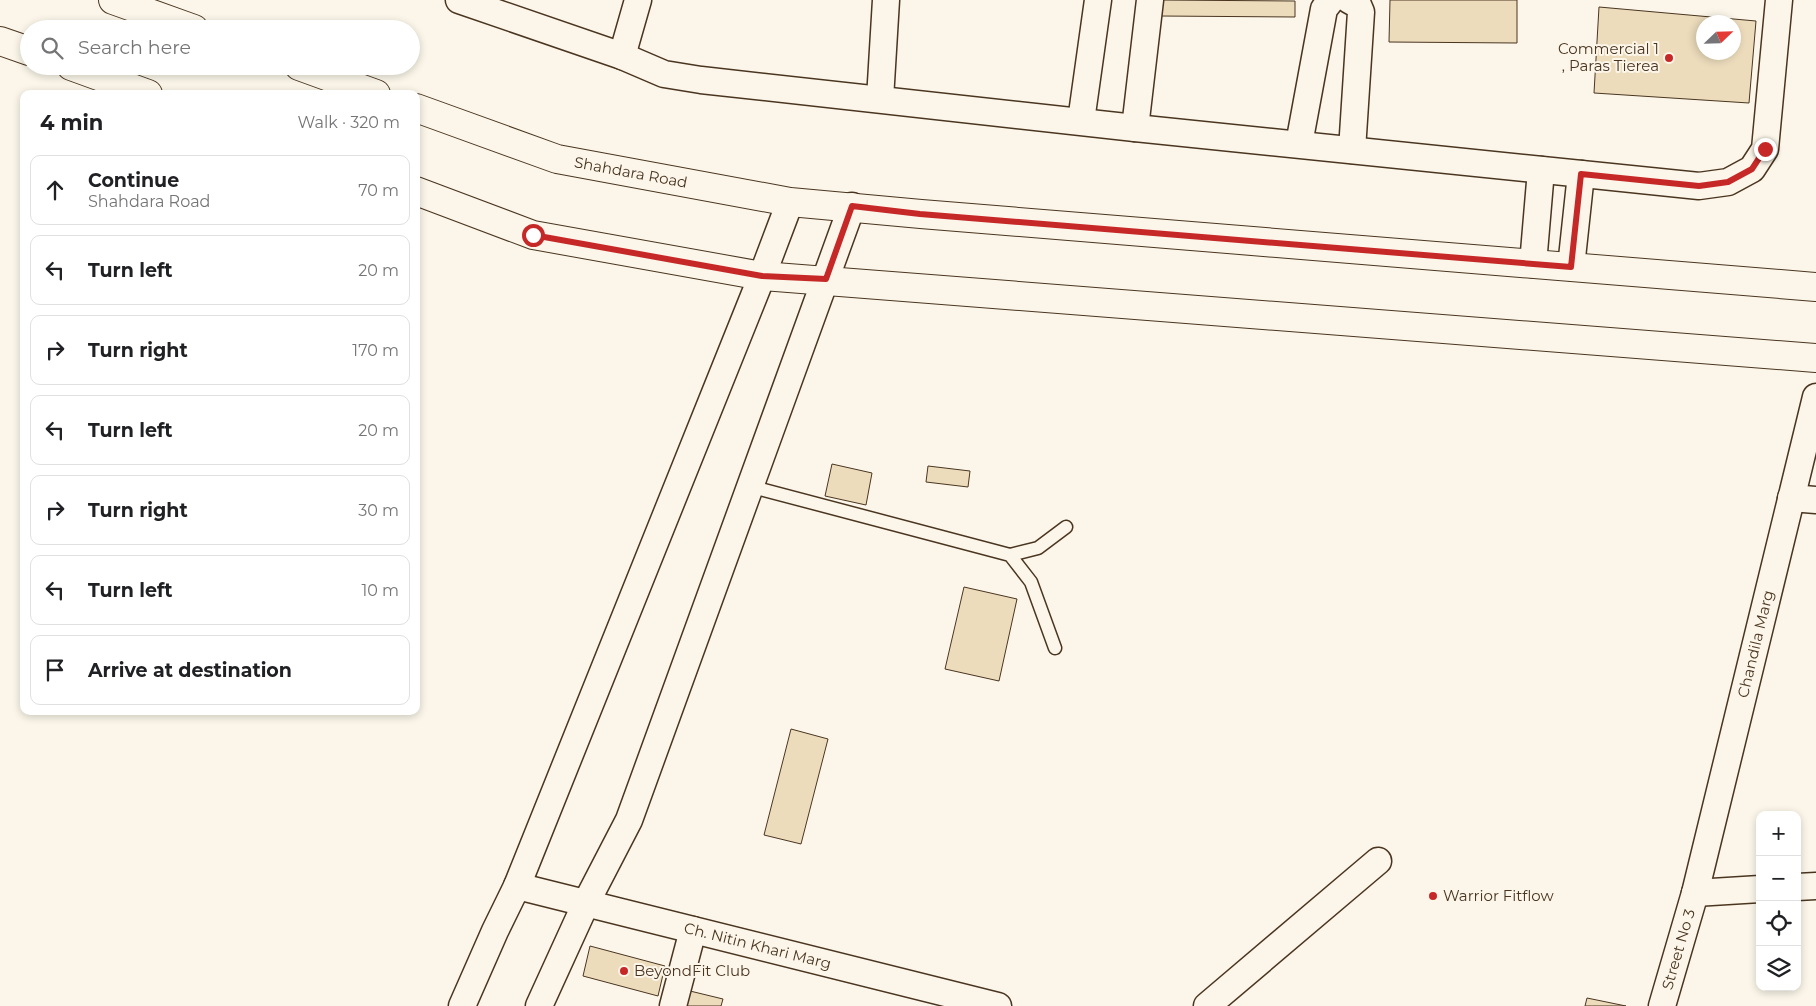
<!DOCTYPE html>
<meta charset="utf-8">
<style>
body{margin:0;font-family:Montserrat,sans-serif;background:#f2f2f2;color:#202124}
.controls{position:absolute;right:15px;bottom:15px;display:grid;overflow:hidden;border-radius:10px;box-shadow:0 2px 8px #0003}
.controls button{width:45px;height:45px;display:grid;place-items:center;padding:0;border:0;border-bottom:1px solid #e0e0e0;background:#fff;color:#202124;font:25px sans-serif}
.compass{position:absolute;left:1696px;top:15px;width:45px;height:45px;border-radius:50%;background:#fff;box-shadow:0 2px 8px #0003;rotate:67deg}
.stop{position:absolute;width:15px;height:15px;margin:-11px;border:4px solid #c62828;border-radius:50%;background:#fff}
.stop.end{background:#c62828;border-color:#fff;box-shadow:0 1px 5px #0008}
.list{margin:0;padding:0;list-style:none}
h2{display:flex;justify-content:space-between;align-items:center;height:65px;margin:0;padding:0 20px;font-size:21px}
h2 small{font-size:16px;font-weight:400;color:#757577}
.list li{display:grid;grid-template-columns:32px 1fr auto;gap:15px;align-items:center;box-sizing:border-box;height:70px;margin:0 10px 10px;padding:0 10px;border:1px solid #e0e0e0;border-radius:10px}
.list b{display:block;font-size:19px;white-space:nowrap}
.list p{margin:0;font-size:16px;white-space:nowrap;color:#757577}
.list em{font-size:16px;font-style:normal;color:#757577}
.icon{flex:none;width:28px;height:28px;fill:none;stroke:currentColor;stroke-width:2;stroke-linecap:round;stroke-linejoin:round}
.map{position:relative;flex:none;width:1816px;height:1006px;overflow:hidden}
.search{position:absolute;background:#fff;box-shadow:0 2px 8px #0003;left:20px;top:20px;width:400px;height:55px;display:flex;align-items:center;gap:12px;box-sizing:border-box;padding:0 18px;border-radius:28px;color:#757577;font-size:19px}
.panel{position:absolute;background:#fff;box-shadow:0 2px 8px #0003;left:20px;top:90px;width:400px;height:625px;border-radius:10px}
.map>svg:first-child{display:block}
.building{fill:#ecdcbc;stroke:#4a3520;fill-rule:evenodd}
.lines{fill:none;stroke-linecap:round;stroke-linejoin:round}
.lane-casing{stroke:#4a3520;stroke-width:15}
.street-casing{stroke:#4a3520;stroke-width:29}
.secondary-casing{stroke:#4a3520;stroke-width:30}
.lane{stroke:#fbf6e9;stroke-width:12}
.street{stroke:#fbf6e9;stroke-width:26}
.secondary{stroke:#fbf6e9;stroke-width:28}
.route{stroke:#c62828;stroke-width:6}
.poi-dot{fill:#c62828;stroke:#fbf6e9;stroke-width:2}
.labels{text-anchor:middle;stroke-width:4;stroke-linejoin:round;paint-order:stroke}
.poi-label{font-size:15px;fill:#4a3520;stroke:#fbf6e9;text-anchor:start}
.street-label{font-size:15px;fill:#4a3520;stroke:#fbf6e9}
</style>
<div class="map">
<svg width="1816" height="1006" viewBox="0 0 1816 1006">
<rect width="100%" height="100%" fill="#fbf6e9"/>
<!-- building -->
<path class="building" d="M1160,0L1295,1V17L1159,16Z
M1390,0H1517V43L1389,42Z
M1599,7L1756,21L1749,103L1594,93ZM1704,22H1734V52H1704Z
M832,464L872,473L866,505L825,496Z
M928,466L970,471L968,487L926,482Z
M964,587L1017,599L999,681L945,669Z
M791,729L828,739L801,844L764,835Z
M590,946L665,966L658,996L583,976Z
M690,991L723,999L721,1006H686Z
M1587,998L1626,1006H1585Z"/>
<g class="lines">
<defs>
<path id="lane" d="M749,486L1010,555L1031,582L1055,648
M1010,555L1038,548L1066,527"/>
<g id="street">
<path d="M459,0L622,56L664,74L701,80L1135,128L1699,186L1728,182L1752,169L1765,149L1779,0"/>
<path d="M1349,0L1358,5L1361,12L1352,150"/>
<path d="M622,56L638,0"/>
<path d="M880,99L886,0"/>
<path d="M1081,121L1098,0"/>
<path d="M1135,128L1150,0"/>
<path d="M1299,144L1324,9L1331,0"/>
<path d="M1533,264L1541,170"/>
<path d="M1571,267L1581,174"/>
<path d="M1791,498L1816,500"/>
<path id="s1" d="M517,886L998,1006"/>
<path d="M1797,887L1816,886"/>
<path d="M1695,893L1760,889"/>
<path d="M462,1006L495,931L517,886L762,276L790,202"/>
<path d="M539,1006L586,903L629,820L852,206"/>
<path d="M673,1006L693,930"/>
<path d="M1207,1006L1378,861"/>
<path id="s2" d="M1662,1006L1695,893L1816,397"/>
</g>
<g id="secondary">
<path d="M113,0L194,29"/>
<path d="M0,41L29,51"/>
<path d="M71,66L148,94"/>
<path d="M299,66L376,94"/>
<path id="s3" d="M416,108L557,159L790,202L921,214L1816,287"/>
<path d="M416,191L533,235L762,276L1816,358"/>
</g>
</defs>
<!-- lane casing -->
<use href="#lane" class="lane-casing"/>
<!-- street casing -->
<use href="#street" class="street-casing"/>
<!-- secondary casing -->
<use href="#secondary" class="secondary-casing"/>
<!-- lane -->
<use href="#lane" class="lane"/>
<!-- street -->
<use href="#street" class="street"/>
<!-- secondary -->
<use href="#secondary" class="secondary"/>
</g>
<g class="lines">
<!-- route -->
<path class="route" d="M533,235L762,276L826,279L852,206L920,214L1571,267L1581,174L1699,186L1728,182L1752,169L1765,149"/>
</g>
<!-- markers -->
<g class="poi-dot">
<circle cx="1669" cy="58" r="5"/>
<circle cx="1433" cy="896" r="5"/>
<circle cx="624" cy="971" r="5"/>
</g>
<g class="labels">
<!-- poi labels -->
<g class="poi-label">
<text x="1659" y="54" text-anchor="end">Commercial 1<tspan x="1659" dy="17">, Paras Tierea</tspan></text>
<text x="1443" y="901">Warrior Fitflow</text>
<text x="634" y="976">BeyondFit Club</text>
</g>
<!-- street labels -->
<g class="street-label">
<text dy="5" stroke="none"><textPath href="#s3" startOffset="225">Shahdara Road</textPath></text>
<text dy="5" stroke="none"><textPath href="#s2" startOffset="374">Chandila Marg</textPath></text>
<text dy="5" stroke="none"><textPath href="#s1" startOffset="248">Ch. Nitin Khari Marg</textPath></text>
<text dy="5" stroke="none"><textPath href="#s2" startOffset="59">Street No 3</textPath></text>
</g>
</g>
</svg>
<div class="controls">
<button>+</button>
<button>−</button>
<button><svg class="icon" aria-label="locate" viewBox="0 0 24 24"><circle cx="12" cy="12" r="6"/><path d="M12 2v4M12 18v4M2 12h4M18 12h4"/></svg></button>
<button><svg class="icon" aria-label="layers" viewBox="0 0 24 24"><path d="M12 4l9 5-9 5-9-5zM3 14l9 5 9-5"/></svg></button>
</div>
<svg class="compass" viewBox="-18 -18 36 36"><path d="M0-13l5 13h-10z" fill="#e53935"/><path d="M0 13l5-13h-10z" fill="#757577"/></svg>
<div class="stop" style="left:533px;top:235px"></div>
<div class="stop end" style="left:1765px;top:149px"></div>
<div class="search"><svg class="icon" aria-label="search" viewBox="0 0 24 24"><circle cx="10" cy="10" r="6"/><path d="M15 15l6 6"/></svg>Search here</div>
<section class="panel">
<h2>4 min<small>Walk · 320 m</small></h2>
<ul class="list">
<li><svg class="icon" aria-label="ahead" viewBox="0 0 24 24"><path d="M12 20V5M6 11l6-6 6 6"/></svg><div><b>Continue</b><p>Shahdara Road</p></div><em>70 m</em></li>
<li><svg class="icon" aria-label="left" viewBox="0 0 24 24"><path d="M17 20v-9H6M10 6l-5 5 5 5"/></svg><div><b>Turn left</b></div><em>20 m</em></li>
<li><svg class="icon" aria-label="right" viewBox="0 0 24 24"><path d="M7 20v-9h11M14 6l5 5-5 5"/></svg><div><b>Turn right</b></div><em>170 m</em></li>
<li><svg class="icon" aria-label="left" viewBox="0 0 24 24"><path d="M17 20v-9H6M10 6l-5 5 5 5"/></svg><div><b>Turn left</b></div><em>20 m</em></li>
<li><svg class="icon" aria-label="right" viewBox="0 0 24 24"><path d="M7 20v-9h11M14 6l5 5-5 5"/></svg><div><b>Turn right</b></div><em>30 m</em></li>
<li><svg class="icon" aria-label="left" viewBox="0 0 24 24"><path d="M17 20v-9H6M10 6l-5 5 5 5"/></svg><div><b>Turn left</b></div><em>10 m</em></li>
<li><svg class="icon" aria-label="arrive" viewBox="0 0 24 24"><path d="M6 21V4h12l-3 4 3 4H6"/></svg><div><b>Arrive at destination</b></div></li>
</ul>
</section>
</div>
